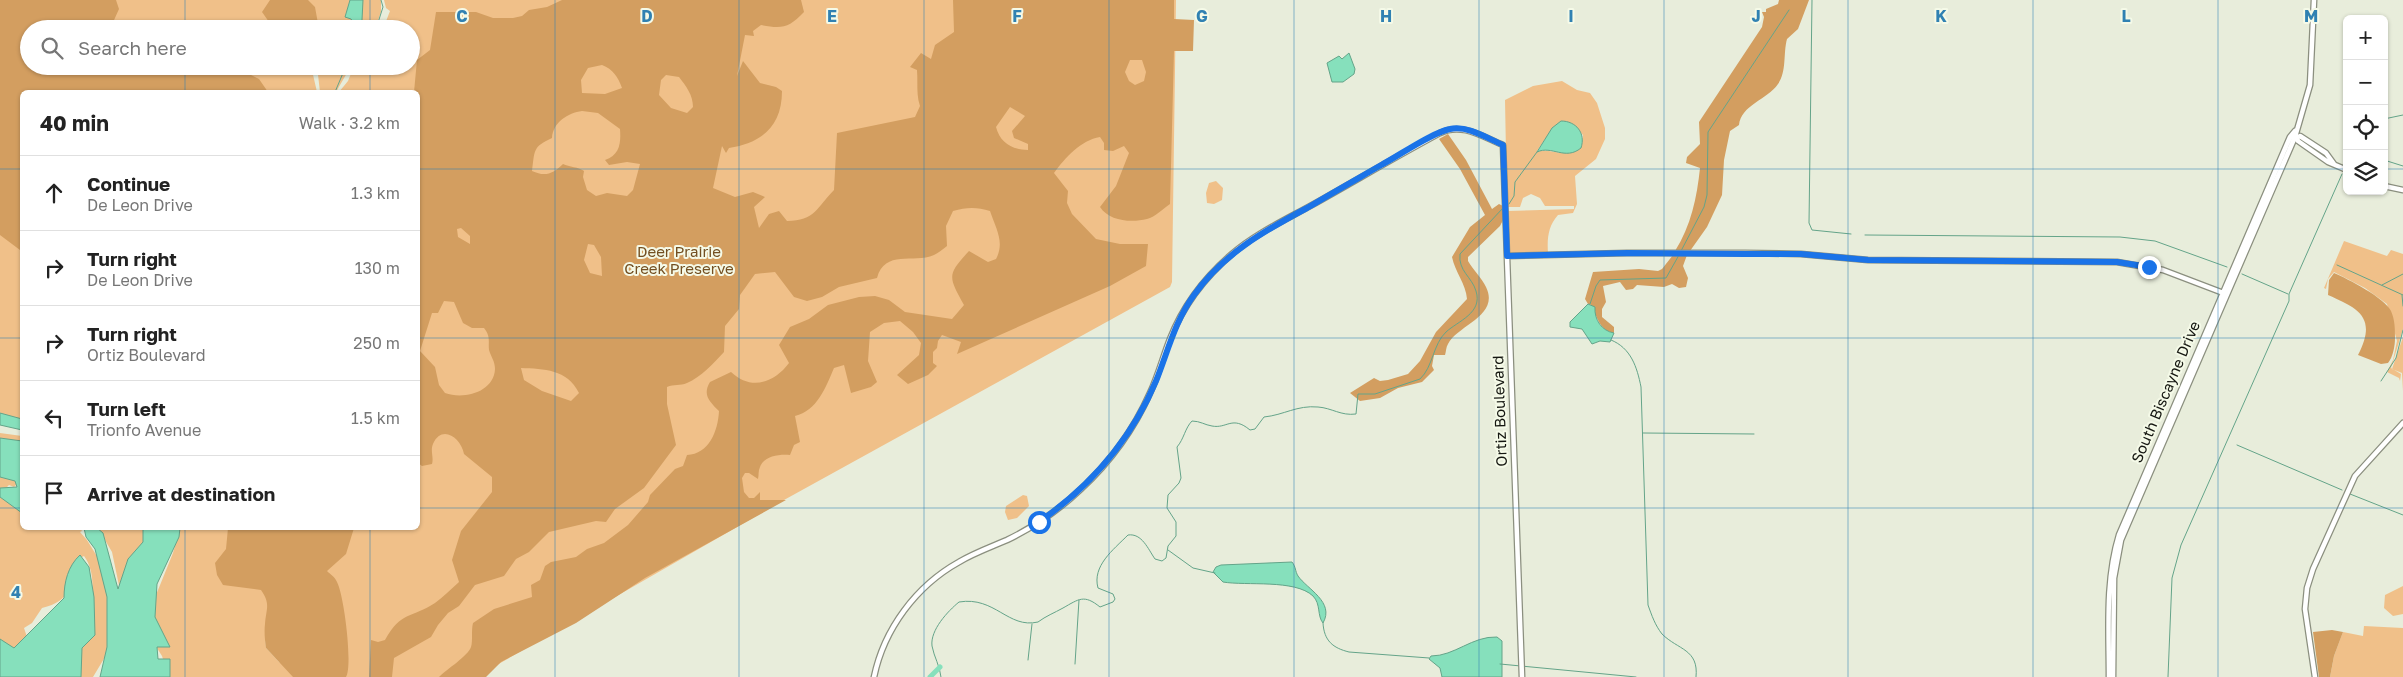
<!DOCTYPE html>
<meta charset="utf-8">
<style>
body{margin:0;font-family:"Golos Text",sans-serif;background:#f6f6f6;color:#222}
.controls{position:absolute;right:15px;top:15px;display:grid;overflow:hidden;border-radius:8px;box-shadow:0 1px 4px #0004}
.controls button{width:45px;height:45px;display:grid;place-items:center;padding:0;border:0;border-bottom:1px solid #e0e0e0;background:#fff;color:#222;font:25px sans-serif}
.stop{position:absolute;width:15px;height:15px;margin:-11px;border:4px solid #1a73e8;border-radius:50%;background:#fff}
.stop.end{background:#1a73e8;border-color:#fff;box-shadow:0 1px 5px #0008}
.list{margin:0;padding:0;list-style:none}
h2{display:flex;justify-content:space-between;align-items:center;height:65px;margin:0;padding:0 20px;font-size:21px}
h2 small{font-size:16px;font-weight:400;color:#767676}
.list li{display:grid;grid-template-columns:32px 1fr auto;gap:15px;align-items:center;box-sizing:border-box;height:75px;padding:0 20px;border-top:1px solid #e0e0e0}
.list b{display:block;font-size:19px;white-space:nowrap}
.list p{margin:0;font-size:16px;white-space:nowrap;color:#767676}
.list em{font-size:16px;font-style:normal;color:#767676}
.icon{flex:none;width:28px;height:28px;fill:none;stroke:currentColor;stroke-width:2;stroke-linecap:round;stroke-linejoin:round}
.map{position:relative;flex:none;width:2403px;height:677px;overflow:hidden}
.search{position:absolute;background:#fff;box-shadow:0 1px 4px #0004;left:20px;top:20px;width:400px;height:55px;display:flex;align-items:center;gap:12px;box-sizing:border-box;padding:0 18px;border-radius:28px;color:#767676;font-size:19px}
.panel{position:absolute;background:#fff;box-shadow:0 1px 4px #0004;left:20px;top:90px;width:400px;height:440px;border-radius:8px}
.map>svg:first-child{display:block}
.green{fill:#f0c089;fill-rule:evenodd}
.forest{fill:#d39e60;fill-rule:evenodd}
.water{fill:#86e0bc;stroke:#64a489}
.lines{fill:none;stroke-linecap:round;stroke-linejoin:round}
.stream{stroke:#64a489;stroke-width:1}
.river{stroke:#86e0bc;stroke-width:5}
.secondary-casing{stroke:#8b8f7f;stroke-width:7}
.secondary{stroke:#fff;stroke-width:4.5}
.route{stroke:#1a73e8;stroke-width:6}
.grid{fill:none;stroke:#3081b2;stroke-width:1;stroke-opacity:0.55}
.labels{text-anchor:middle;stroke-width:4;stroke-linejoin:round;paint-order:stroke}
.park-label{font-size:15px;fill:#734f21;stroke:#f5fae8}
.street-label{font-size:15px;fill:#151711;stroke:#f5fae8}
.grid-label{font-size:16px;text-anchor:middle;font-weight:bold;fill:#3081b2;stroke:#f5fae8;stroke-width:4;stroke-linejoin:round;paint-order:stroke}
</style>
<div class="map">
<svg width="2403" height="677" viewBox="0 0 2403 677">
<rect width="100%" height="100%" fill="#e8eddb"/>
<!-- green -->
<path class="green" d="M0,0H381V12L375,29H29V66H311L317,92H22V421L15,420L1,415L0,412Z
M384,0H1176L1172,282L1170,287L784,500L476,677H166L167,672L162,656L157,648L154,619L156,595L173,553L180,528H418V92H339L348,81L354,66H411V29H383L390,11L386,8ZM265,635L280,663L266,648Z
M317,66H351L336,92H320Z
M1562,81L1577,90L1590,93L1597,103L1605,128V139L1596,159L1575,176L1577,204L1573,213L1558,215C1548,226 1547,239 1548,253L1508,255L1507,211L1574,209V206H1545L1540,198L1531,194L1523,198L1520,207H1507L1505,100L1533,86ZM1571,123L1583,135L1581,148C1561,158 1557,149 1537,151L1545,139Z
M1216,181L1223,188L1222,200L1214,204L1207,203L1206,193L1209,183Z
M2344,241L2387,256L2391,250L2403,254V329L2391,368L2401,374L2400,381L2399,378L2387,372L2393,360L2397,341L2387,304L2365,288L2334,272L2328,279L2326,289L2324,288Z
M2403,337V391L2402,373L2392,369Z
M0,433L22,436V444L0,442Z
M0,477L15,480L18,483L14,487L9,485L6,488L0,489Z
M1023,495L1027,496L1029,506L1017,518L1008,520L1005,512L1006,506Z
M0,498H6C8,505 16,508 22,509V528H80L82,531L80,532L87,540L98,558L110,600L108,652L93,677H80C80,669 79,661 80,654C85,627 103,581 84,556L80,558C70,585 72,601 42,608L32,623L24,628L27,637L0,665Z
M98,528H148L147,536L121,595L112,552Z
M2403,586V614L2393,616L2384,608L2385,595Z
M2364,626L2403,628V677H2330L2334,656L2343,632L2363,636Z"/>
<!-- forest -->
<path class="forest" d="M0,0H116L119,9L110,29H29V66H233L259,79L268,92H22V250H20L0,235Z
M270,0H308L315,7L319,29H274L262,12Z
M562,0H801L804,12C789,28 782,29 761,25L753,31L754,36L745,35L737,76L743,61L760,83L776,87L782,91C782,126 762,143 729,148L726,153L722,146L713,188L735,197L753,192L765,197L754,207L759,228L769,214L779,211L787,221C815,221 817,207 834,190L837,133L915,117L920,106C916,94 918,83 917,70L910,67L921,53L931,59L935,45L954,32L953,0H1174V19L1194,20L1193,51H1174L1170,204C1164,208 1155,217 1147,219C1131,223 1109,221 1100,207L1116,186L1129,153L1124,146L1113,151L1104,150V143L1100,137C1081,140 1065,158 1054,173L1068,191L1067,203L1072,214L1096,239L1120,244H1148L1146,266L1110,286L957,354L961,342L942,335L938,341L937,348L933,352V363L937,366L928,375L908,384L897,375L919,355L921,343L913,332L900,321L884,323L870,332L868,361L877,382L871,387L851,393L844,365L834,368C826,387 817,411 795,416L800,442L794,445L790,455C779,454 764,456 760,467C758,471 759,475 758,479L749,473H745L742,478L744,492L749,498H754L760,492V500H786L645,578L576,623L501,662L486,677H439C447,669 468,656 471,647C473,640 471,631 473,623L494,609L532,597L531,585L540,580L545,566L551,562L576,557L587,549L604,543L628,525L648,502L650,495L675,469L683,466L687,455C709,454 718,431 719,411C710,402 702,395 710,382L731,372C751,391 774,383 789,363L779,345L790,327L809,319L828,305L859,297L875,296L889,300L905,312L952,319L964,305C948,276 947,275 969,251L988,262L996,259C1005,242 996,229 990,211C977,207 967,207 953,211L946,226L947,246C943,249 938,253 934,255C913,264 885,249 877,278L839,287L822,297L807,301L794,297L775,272L755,274L740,295L739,309L725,326L724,352C713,364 701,377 687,383C680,386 674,384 667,387V404L676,445L644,488L615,509L606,522L596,521L549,532L529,552L516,559L504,576L475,585L459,606L448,613L438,625L431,637L394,658L392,677H369L371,640L378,642L385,640C401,611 412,618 435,603C443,597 451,589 459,582L452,560L461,531L492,492V477L464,454C461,438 442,424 433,444C430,451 434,457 432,464L422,466L418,463V92H414L417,60L430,50L436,12H476L493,18H513L522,16L529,10L547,7ZM1130,60H1142L1146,72L1144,81L1135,85L1129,81L1125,72ZM602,65C613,69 618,77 622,88L605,94L582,93L581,80L588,68ZM666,75L679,77C686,86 693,95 693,107L687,113L671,108L659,95L661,80ZM1010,107L1025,116L1012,131L1014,138L1028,144V150C1013,150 1000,143 996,127ZM582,111L598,113L620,129C621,143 620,155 605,160L609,165L627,162L640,164L633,190L627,196L607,193L596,196L587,190L583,177L584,171C579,167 569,167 563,164C553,174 545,177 532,171C535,151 532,147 552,138C553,122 568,113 582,111ZM461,228L470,236V244L458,237L457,229ZM588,244L594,245L601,257L602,276L590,273L584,260ZM444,301L454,302L463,323L472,328H484C491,337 488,341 489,350C491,357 495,361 495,369C494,392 464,400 445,393L439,385L435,367L420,351L432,313H438ZM521,368C544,369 567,369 579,393L571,401L542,391L524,380Z
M1779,0H1809L1798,29L1787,39C1783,54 1787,71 1778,84C1767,100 1741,105 1739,125L1730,131L1724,160L1722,195L1707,227L1690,251H1675C1691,226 1697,197 1700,168L1686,163L1687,157L1700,144L1699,122L1762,27L1764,17L1762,12H1766V9L1778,4Z
M1448,134L1466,160L1492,209L1499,204L1503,206V220L1500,226L1468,257V261C1473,270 1482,278 1486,287C1500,316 1458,325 1448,344C1446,347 1446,352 1445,355H1434L1432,366L1434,370L1422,382L1398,388L1380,398L1360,401L1350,393L1374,378L1380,381L1388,380L1408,374L1420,361L1436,332L1467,299C1466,284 1455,272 1452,257L1470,227L1485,215L1460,169L1439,139Z
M1673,255H1687L1683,266L1688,278L1686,287L1679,288L1672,284L1664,287L1637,285L1633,289L1626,290L1620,282L1603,286L1606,302L1602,309V317L1614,327V333C1598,330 1598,316 1590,304H1588L1585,299L1593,272L1639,269L1658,271L1662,269Z
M2334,273C2348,279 2385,298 2391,311C2395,320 2395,329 2395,338C2395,346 2393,357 2388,363L2381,364L2358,355C2377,318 2360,309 2328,295L2329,280Z
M228,528H354L346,554L327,571C330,574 335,577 337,582C344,595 353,666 346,677H293L266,648C265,641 264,632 265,624C266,609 271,604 261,590L223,585L217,575L215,563L226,549Z
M2332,630L2343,632L2334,656L2330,677H2319L2313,632Z"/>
<!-- water -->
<path class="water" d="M350,0H363L362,20L366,29H358L351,19L345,17Z
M1349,53L1355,69L1354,74L1343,82H1332L1327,63L1339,56L1342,59Z
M1561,121C1576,121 1586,133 1581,148C1565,161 1552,145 1537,152L1552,128Z
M1588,304L1595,307C1594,320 1602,331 1614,333L1610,342L1600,341L1592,344L1582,329L1570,327V322Z
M0,413L22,419V430L0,425Z
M0,438L22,441V513L0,497V488L17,487L15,481L0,477Z
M84,528H97L103,533L118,589L128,559L143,542V528H180L179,537L157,584L155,617L170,647H157L158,659H170V677H100L107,647V597L95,549L86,537Z
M80,555L89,567L94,597L95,635L82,648L81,677H0V639L14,648L64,598C64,582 68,566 80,555Z
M1292,562C1296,567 1295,571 1298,576C1307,589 1335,602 1323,623C1317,616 1321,604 1313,596C1295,579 1246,586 1223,582L1213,572L1216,567L1221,565Z
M1497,637L1502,641V677H1442L1440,668L1429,659L1431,656C1455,656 1472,636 1497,637Z"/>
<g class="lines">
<!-- stream -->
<path class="stream" d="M1812,0L1809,223L1812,230L1851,234
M376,29L383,7L381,0
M335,92L346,66
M2384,119L2403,115
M2384,160L2403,166
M1509,204L1514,196L1515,182L1537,152
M1865,235L2120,237L2155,241L2227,267
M1681,251L1704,207L1707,195L1708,132L1789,10
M2337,265L2403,295
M2242,274L2288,294
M2382,285L2403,274
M2402,295L2403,306
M1590,304L1596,286L1600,280L1666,278L1679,255
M1611,340C1631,348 1637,367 1641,387L1648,605C1652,616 1655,625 1662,634C1678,650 1699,649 1696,677
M2381,381L2396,358L2403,330
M1643,433L1754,434
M2237,445L2342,490
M2350,494L2403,515
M1168,550L1193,568L1215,573
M1323,623C1324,641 1333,648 1349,652L1429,658
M1028,660L1032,624
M1075,664L1079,600
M1500,664L1636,677
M941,677C940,666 934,657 932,646C930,630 948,611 959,602C995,596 1008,629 1038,622C1046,616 1054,613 1063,608C1079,599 1084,594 1100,607L1113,602L1115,599L1113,594L1098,588C1092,566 1113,550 1128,535C1142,533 1148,549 1155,559L1162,561L1166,558L1168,546L1176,536V522L1167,508L1168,495L1179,483L1181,478L1177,447C1184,439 1185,428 1192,421C1200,421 1205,425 1212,426C1227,429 1232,415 1250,430L1255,429L1264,417C1284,415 1297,405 1318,407C1332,408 1341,416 1356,414L1358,394H1375L1420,379C1433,367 1433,344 1446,332C1458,321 1483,313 1476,291C1472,277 1458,271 1460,254L1503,208
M2168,677L2172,578L2181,545L2289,301V294L2342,174"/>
<!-- river -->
<path class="river" d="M930,677L940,667"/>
<defs>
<path id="secondary" d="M2334,164L2326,153L2300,136L2297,138L2298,141L2328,162L2347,170
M2384,186L2403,190
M1507,256L1627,253H1745L1801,254L1868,260L2117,262L2163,270L2226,294
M874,677C884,629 916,586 959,562C974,553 991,547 1007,540C1034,527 1060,509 1081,489C1110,462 1134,429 1150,393C1158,376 1163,357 1170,339C1183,306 1205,277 1232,254C1255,234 1285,220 1312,205C1355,181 1397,156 1440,133C1462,122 1483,137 1503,145L1522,677
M2109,677C2109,630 2105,581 2119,535L2290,137L2295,131
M2113,677L2114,578L2121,540L2295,137L2310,85L2314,0
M2315,677L2305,609L2307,588L2313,569L2355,476L2403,423"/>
</defs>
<!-- secondary casing -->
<use href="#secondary" class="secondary-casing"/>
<!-- secondary -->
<use href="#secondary" class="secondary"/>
</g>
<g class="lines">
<!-- route -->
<path class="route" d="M1039,522C1091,486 1131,440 1156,381C1168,351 1175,321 1194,295C1223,254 1264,231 1307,208C1332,193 1357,179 1383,164C1400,155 1431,133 1450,129C1467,125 1487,138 1503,145L1507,256L1627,253L1745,254H1801L1868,260L2117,262L2149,267"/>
</g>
<!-- grid -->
<path class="grid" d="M185,0V29M370,0V29M555,0V677M739,0V677M924,0V677M1109,0V677M1294,0V677M1479,0V677M1664,0V677M1848,0V677M2033,0V677M2218,0V677M185,66V92M370,66V92M0,169H22M418,169H2347M2384,169H2403M0,338H22M418,338H2403M0,508H22M418,508H2403M185,528V677M370,528V677"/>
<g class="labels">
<!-- park labels -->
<g class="park-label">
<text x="679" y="257">Deer Prairie<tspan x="679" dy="17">Creek Preserve</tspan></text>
</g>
<!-- street labels -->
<g class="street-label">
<text transform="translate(2166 392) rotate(-67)" y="5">South Biscayne Drive</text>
<text transform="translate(1500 411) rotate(-92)" y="5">Ortiz Boulevard</text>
</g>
</g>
<g class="grid-label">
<text x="462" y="22">C</text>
<text x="647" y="22">D</text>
<text x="832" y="22">E</text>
<text x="1017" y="22">F</text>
<text x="1202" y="22">G</text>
<text x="1386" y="22">H</text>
<text x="1571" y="22">I</text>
<text x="1756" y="22">J</text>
<text x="1941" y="22">K</text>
<text x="2126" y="22">L</text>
<text x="2311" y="22">M</text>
<text x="16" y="598">4</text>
</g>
</svg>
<div class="controls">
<button>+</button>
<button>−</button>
<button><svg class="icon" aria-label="locate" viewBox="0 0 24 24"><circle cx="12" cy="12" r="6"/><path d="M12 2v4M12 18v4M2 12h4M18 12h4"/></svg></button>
<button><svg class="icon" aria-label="layers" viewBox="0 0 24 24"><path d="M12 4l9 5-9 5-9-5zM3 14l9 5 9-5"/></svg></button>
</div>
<div class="stop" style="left:1039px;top:522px"></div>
<div class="stop end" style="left:2149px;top:267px"></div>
<div class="search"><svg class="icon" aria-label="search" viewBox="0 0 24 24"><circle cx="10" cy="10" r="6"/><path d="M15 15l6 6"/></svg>Search here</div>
<section class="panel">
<h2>40 min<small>Walk · 3.2 km</small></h2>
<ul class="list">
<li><svg class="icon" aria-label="ahead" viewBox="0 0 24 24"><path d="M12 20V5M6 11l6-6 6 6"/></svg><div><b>Continue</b><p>De Leon Drive</p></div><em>1.3 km</em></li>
<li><svg class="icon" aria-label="right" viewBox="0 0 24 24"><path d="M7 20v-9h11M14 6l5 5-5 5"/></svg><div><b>Turn right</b><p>De Leon Drive</p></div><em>130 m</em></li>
<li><svg class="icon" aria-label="right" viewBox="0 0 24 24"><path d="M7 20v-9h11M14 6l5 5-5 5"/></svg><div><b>Turn right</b><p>Ortiz Boulevard</p></div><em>250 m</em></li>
<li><svg class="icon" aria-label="left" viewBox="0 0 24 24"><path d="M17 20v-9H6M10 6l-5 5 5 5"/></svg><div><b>Turn left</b><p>Trionfo Avenue</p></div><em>1.5 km</em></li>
<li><svg class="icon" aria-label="arrive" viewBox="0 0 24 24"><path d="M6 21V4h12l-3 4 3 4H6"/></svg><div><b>Arrive at destination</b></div></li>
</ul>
</section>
</div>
